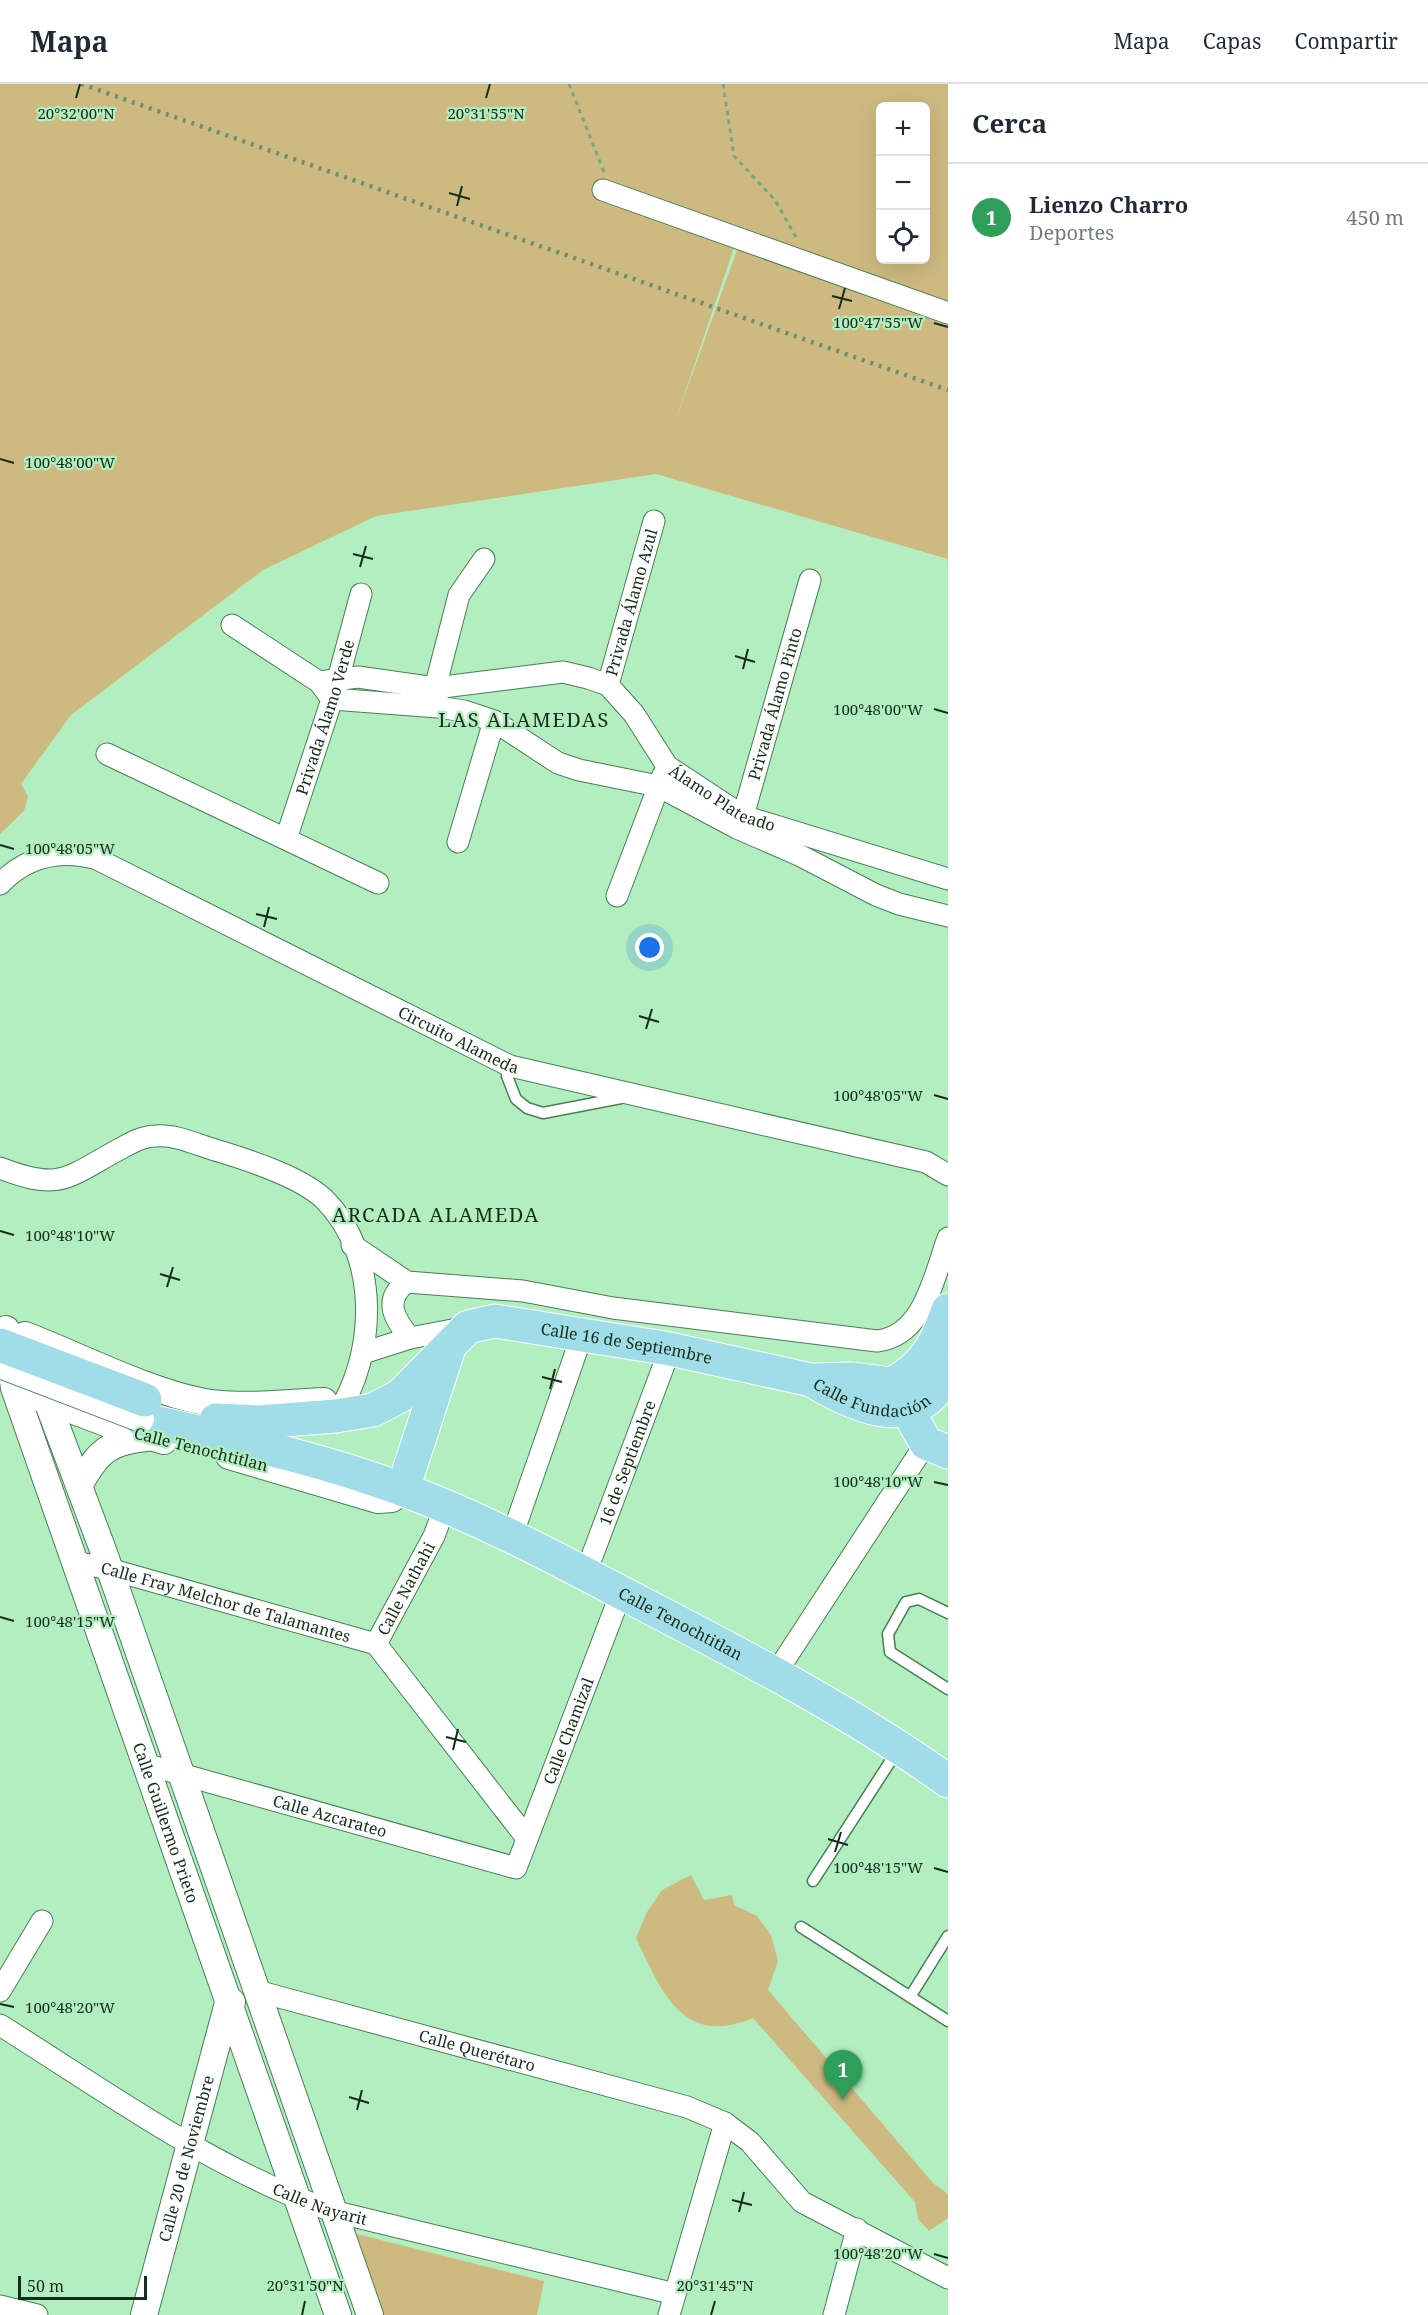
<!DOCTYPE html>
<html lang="es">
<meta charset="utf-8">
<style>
body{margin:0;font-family:"Noto Serif",serif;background:#f6f6f7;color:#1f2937}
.controls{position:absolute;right:18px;top:18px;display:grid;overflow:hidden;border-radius:9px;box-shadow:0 6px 24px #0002}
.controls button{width:54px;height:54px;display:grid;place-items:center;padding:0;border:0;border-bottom:2px solid #e0e1e3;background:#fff;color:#1f2937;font:30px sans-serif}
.scale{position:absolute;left:18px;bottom:15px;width:129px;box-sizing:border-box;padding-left:6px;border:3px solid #152d1b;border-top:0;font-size:16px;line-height:21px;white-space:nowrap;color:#152d1b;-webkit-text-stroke:4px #b2eebf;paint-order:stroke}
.you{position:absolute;left:650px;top:864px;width:21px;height:21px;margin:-15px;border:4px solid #fff;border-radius:50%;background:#1a73e8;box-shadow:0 0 0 9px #1a73e833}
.badge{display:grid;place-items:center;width:39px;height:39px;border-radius:50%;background:#2563eb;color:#fff;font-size:20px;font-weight:700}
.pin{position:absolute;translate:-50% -50px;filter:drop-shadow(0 2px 3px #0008)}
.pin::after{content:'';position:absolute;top:32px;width:21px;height:18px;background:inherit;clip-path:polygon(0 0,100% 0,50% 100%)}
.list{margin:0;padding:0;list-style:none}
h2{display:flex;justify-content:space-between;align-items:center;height:78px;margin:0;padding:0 24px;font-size:26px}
h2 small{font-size:20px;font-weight:400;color:#747a83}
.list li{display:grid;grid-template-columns:39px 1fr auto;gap:18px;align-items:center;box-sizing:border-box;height:108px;padding:0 24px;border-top:2px solid #e0e1e3}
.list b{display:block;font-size:22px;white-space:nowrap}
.list p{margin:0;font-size:20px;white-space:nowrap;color:#747a83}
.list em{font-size:20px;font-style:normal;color:#747a83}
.icon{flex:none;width:33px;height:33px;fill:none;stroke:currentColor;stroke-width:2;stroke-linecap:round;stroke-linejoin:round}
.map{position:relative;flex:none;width:948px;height:2231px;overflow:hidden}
header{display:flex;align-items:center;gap:36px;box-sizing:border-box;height:84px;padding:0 30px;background:#fff;border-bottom:2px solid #e0e1e3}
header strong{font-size:28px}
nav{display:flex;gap:33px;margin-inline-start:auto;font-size:21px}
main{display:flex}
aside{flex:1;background:#fff}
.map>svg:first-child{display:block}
.green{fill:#ceba81;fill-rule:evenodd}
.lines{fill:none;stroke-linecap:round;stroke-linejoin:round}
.service-casing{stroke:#477f56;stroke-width:13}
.minor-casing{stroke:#477f56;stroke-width:23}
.tertiary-casing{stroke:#477f56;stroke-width:28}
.primary-casing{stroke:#fff;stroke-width:35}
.path{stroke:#77a682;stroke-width:3;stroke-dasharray:4.5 4.5;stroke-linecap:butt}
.service{stroke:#fff;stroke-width:10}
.minor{stroke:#fff;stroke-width:21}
.tertiary{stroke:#fff;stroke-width:26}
.primary{stroke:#a0dde8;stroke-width:33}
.rail{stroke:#679170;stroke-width:4.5;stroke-dasharray:3 6;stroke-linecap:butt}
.tertiary-bridge-casing{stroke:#477f56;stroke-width:28;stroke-linecap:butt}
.primary-bridge-casing{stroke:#fff;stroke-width:35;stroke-linecap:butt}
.tertiary-bridge{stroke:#fff;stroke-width:26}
.primary-bridge{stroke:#a0dde8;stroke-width:33}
.ticks{fill:none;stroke:#152d1b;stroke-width:2}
.labels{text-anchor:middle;stroke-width:4.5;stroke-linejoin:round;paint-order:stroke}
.street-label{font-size:16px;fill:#152d1b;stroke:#b2eebf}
.quarter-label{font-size:20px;letter-spacing:1.5px;fill:#152d1b;stroke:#b2eebf}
.ticks-label{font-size:15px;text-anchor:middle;fill:#152d1b;stroke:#b2eebf;stroke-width:4.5;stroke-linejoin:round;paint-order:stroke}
</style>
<header>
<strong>Mapa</strong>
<nav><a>Mapa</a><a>Capas</a><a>Compartir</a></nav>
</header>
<main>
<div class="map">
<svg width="948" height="2231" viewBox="0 0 948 2231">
<rect width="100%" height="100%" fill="#b2eebf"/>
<!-- green -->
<path class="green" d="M0,0H948V475L656,390L376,432L263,486L71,631L21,700L28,712L24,727L0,750ZM880,22H926V176H880ZM746,141L675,338L738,152Z
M691,1791L704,1816L732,1811L734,1821L757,1832L771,1851L778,1877L768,1906L933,2099L948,2110V2134L929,2147L918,2135L915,2118L753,1934C682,1964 661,1906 636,1854L647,1828L662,1806Z
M341,2146L544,2197L537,2231H373Z"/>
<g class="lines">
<defs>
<path id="service" d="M510,982L507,992L516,1015L527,1024L543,1029L621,1014
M948,1529L919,1515L906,1518L888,1550L890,1568L948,1605
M813,1797L897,1667
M801,1843L948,1937
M910,1913L948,1852"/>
<g id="minor">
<path d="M603,106L948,229"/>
<path d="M232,541L319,598L332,615L438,623L464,627L494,637L558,679L579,686L658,702L737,744L799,771L876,811L899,820L948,832"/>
<path id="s1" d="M319,598L358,593L435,604L563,588L588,594L608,601L634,630L667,682L743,732L948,795"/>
<path id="s2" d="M608,601L654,437"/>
<path d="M437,616L435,604L459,511L484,475"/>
<path d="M107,670L378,799"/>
<path id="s3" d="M737,743L743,732L810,496"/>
<path id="s4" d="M286,755L336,603L361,510"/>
<path d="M458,758L494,637"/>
<path id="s5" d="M0,800C27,772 61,765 97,775L510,982L926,1078L948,1091"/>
<path d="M617,812L663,691"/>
<path d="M0,1084C60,1107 65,1095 118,1066C129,1060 142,1052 156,1052C177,1050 202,1063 222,1068C251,1077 303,1094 325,1116C380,1172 377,1270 336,1332"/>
<path d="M352,1161L407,1198L523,1207L613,1224L877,1257C924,1252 934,1192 948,1154"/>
<path d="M407,1198C382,1216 395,1236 410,1254L468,1243"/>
<path d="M363,1269L410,1254"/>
<path d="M512,1452L582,1251"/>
<path id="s6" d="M75,1478L109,1485L376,1560"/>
<path id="s7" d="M585,1491L670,1265"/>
<path d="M376,1560L526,1753"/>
<path id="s8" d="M376,1560L434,1452L445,1423"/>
<path d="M776,1589L926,1359"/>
<path id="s9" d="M145,1680L516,1784L621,1509"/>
<path d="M0,1907L42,1837"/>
<path id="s10" d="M257,1907L687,2023L725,2039L750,2058L802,2118L948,2194"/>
<path id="s11" d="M0,1941C107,2008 212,2085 332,2127L675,2210"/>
<path d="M0,2222L37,2231"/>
<path d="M669,2231L725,2039"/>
<path d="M834,2231L857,2145"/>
</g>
<g id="tertiary">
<path id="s12" d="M6,1245L14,1304L338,2231"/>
<path d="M25,1251C80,1272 149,1308 205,1318C244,1324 285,1319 324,1317"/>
<path d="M37,1256L47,1317L103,1466L370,2231"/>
<path d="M37,1313L116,1343L164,1357"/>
<path d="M229,1372L378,1416L392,1415L403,1405"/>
<path d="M80,1400C98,1368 108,1358 146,1354"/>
<path id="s13" d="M144,2231L228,1919L232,1918"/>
</g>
<g id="primary">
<path id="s14" d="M811,1296C858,1324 920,1353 948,1285"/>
<path d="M897,1308L926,1359L948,1368"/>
<path id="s15" d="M141,1335C229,1355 319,1374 404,1406C488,1437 566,1480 645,1521C749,1575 853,1629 948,1697"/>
<path id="s16" d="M216,1336L259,1338L336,1332L373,1326L400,1312L468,1243L495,1237L670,1265L811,1296L851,1295L892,1300C925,1282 936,1261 948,1226"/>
<path d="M403,1405L448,1267"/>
</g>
</defs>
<!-- service casing -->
<use href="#service" class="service-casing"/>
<!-- minor casing -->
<use href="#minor" class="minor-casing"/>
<!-- tertiary casing -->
<use href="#tertiary" class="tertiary-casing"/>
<!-- primary casing -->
<use href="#primary" class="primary-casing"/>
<!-- path -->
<path class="path" d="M569,0L604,88
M723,0L734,72L775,116L797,155"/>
<!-- service -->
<use href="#service" class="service"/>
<!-- minor -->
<use href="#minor" class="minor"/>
<!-- tertiary -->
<use href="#tertiary" class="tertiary"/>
<!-- primary -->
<use href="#primary" class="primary"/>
<!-- rail -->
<path class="rail" d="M81,0L948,306"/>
<defs>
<path id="tertiary-bridge" d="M0,1281L141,1335"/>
<path id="primary-bridge" d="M0,1261L145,1316"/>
</defs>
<!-- tertiary-bridge casing -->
<use href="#tertiary-bridge" class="tertiary-bridge-casing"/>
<!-- primary-bridge casing -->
<use href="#primary-bridge" class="primary-bridge-casing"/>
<!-- tertiary-bridge -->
<use href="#tertiary-bridge" class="tertiary-bridge"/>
<!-- primary-bridge -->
<use href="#primary-bridge" class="primary-bridge"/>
</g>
<!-- ticks -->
<path class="ticks" d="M76,14L80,0M486,14L490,0M449,109L470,115M457,122L462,102M832,212L852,217M839,225L845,204M934,239L948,243M0,375L14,379M353,470L373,475M360,483L366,462M735,572L755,578M743,585L748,565M934,625L948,629M0,761L14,765M256,830L277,835M264,843L269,823M639,932L659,938M646,945L652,925M934,1011L948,1015M0,1147L14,1151M160,1190L180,1196M167,1203L173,1183M542,1293L562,1298M550,1305L555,1285M934,1398L948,1401M0,1533L14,1537M446,1653L466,1658M453,1666L458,1645M828,1755L848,1761M835,1768L841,1748M934,1784L948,1788M0,1920L14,1923M349,2013L369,2019M357,2026L362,2006M732,2116L752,2121M739,2128L744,2108M934,2170L948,2174M302,2231L305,2217M711,2231L715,2217"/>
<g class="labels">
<!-- street labels -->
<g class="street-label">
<text dy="6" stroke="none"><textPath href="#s2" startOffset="86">Privada Álamo Azul</textPath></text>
<text dy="6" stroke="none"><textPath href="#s3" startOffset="129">Privada Álamo Pinto</textPath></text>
<text dy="6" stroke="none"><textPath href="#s4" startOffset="128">Privada Álamo Verde</textPath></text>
<text dy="6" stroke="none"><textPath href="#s1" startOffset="458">Álamo Plateado</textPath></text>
<text dy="6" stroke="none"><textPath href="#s5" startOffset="510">Circuito Alameda</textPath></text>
<text dy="6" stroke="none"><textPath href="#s16" startOffset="446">Calle 16 de Septiembre</textPath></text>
<text dy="6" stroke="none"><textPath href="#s14" startOffset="66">Calle Fundación</textPath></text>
<text transform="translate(201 1365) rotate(14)" y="6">Calle Tenochtitlan</text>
<text dy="6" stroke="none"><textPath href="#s7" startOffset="120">16 de Septiembre</textPath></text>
<text dy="6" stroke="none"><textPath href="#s8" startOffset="63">Calle Nathahi</textPath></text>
<text dy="6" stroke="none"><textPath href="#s6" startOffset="156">Calle Fray Melchor de Talamantes</textPath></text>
<text dy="6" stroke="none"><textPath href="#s15" startOffset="580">Calle Tenochtitlan</textPath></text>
<text dy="6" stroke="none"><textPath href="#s9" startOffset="532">Calle Chamizal</textPath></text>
<text dy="6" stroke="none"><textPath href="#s9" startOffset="192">Calle Azcarateo</textPath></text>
<text dy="6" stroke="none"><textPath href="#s12" startOffset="520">Calle Guillermo Prieto</textPath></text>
<text dy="6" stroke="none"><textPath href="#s10" startOffset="228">Calle Querétaro</textPath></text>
<text dy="6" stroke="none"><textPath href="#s13" startOffset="162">Calle 20 de Noviembre</textPath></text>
<text dy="6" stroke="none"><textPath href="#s11" startOffset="368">Calle Nayarit</textPath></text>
</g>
<!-- quarter labels -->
<g class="quarter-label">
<text x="524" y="643">LAS ALAMEDAS</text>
<text x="436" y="1138">ARCADA ALAMEDA</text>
</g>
</g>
<g class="ticks-label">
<text x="76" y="35">20°32'00"N</text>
<text x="486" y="35">20°31'55"N</text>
<text x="878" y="244">100°47'55"W</text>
<text x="70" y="384">100°48'00"W</text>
<text x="878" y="631">100°48'00"W</text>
<text x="70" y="770">100°48'05"W</text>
<text x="878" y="1017">100°48'05"W</text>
<text x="70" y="1157">100°48'10"W</text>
<text x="878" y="1403">100°48'10"W</text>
<text x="70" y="1543">100°48'15"W</text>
<text x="878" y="1789">100°48'15"W</text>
<text x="70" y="1929">100°48'20"W</text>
<text x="878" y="2175">100°48'20"W</text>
<text x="305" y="2207">20°31'50"N</text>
<text x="715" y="2207">20°31'45"N</text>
</g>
</svg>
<div class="controls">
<button>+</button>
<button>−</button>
<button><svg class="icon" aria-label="locate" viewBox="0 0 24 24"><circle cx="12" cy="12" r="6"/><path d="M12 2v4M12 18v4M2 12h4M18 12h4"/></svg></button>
</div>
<div class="scale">50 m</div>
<div class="you"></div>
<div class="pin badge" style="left:843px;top:2016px;background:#2e9e5b">1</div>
</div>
<aside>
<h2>Cerca<small></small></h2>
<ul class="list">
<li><span class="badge" style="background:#2e9e5b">1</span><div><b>Lienzo Charro</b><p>Deportes</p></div><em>450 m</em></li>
</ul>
</aside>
</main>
